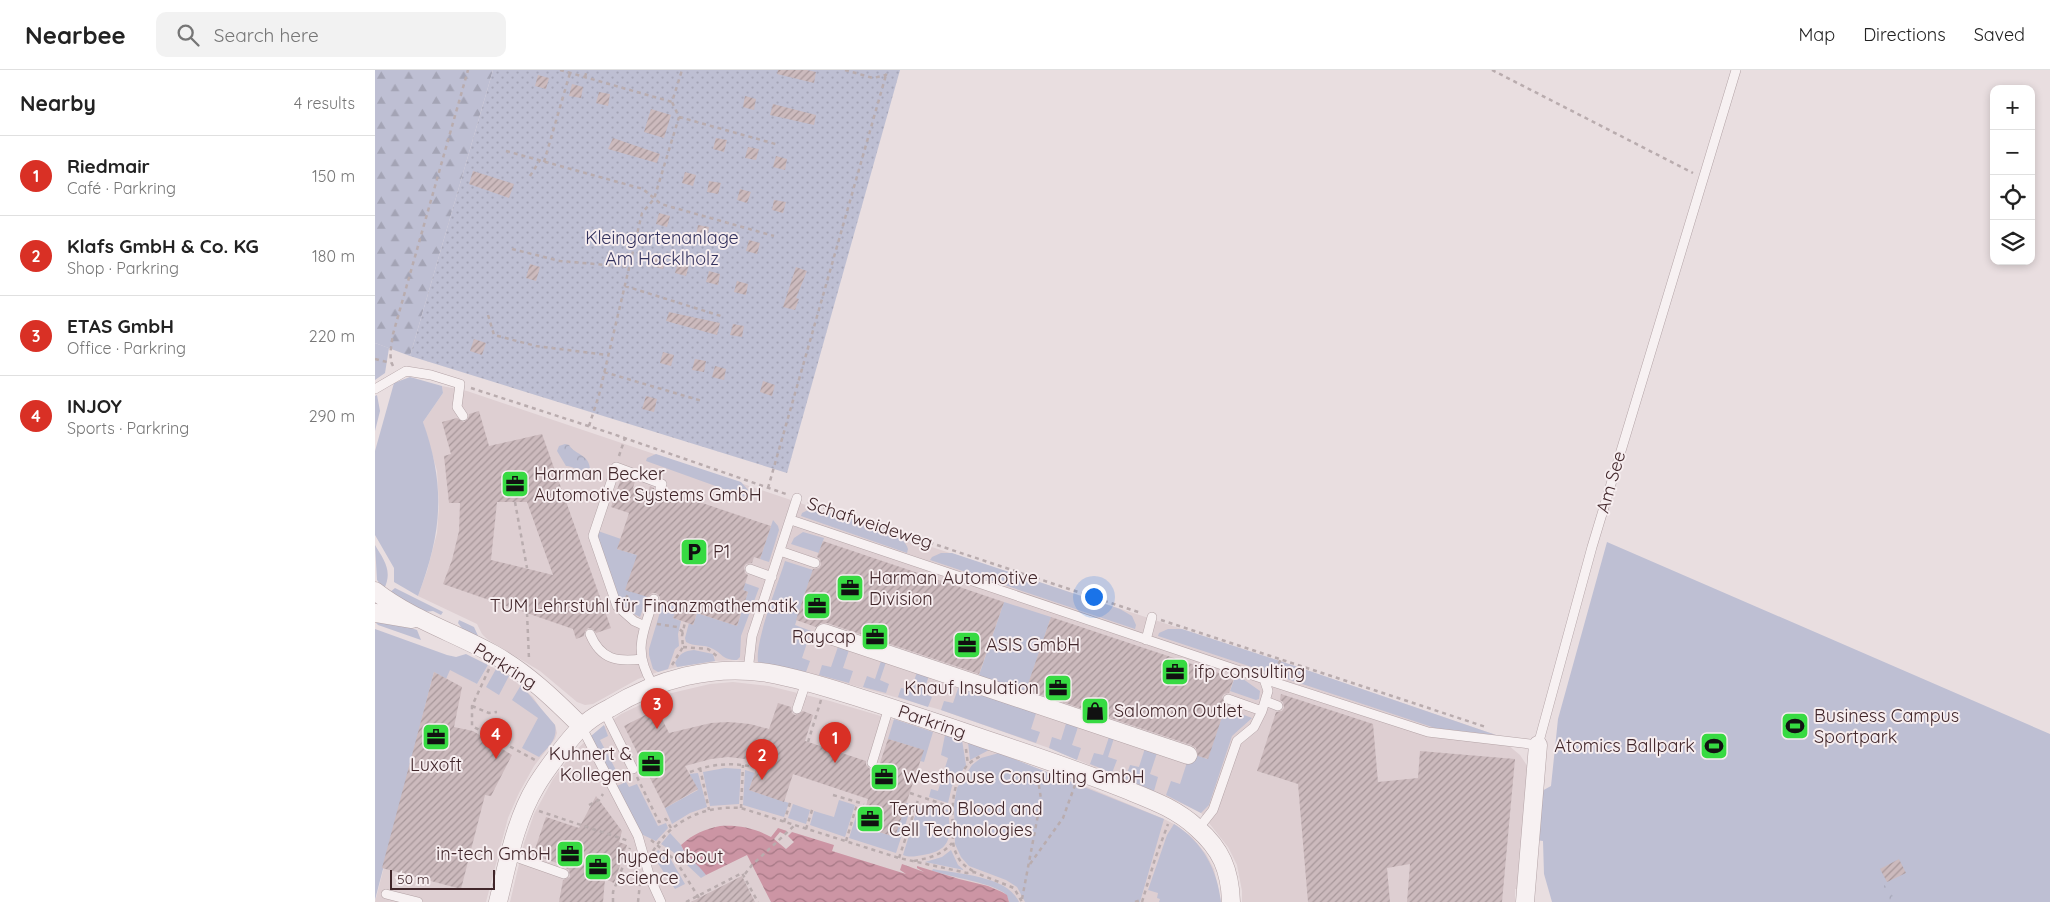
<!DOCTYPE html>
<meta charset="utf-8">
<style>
body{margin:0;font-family:Quicksand,sans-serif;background:#f2f2f2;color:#222}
.controls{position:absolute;right:15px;top:15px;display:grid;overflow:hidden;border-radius:10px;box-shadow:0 2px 8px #0003}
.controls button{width:45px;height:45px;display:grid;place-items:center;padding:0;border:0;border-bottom:1px solid #e0e0e0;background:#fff;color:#222;font:25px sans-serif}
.scale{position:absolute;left:15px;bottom:12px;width:105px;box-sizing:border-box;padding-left:5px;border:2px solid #41262a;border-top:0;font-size:14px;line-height:18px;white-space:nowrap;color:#41262a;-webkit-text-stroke:4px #f6edef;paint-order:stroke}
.you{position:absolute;left:718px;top:526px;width:18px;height:18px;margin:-12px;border:4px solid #fff;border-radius:50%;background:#1a73e8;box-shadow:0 0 0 8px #1a73e833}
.badge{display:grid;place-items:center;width:32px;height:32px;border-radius:50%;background:#d93025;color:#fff;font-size:16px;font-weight:700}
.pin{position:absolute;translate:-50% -41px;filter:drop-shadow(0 1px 2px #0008)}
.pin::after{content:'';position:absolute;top:26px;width:18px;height:15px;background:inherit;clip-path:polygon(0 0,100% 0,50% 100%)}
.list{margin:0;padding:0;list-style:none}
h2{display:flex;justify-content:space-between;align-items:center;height:65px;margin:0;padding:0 20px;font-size:21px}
h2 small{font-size:16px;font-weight:400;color:#767676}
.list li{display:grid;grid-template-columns:32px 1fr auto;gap:15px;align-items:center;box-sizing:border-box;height:80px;padding:0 20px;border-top:1px solid #e0e0e0}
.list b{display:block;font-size:19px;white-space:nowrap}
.list p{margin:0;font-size:16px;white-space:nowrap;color:#767676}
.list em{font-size:16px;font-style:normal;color:#767676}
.icon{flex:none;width:28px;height:28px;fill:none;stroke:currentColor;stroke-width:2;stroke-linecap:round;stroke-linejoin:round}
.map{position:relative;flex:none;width:1675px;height:832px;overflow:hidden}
header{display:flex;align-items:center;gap:30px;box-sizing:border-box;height:70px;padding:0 25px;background:#fff;border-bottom:1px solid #e0e0e0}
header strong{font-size:24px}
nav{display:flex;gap:28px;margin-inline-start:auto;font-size:18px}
.search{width:350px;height:45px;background:#f2f2f2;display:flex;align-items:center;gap:12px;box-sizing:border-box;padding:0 18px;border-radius:10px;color:#767676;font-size:19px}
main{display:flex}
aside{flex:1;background:#fff}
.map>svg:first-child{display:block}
.built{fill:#decfd2}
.grass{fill:#bebfd3}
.forest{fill:url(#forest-firs)}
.park{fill:url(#park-crowns)}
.garden{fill:url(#garden-dots)}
.water{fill:url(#water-waves)}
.building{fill:url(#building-hatch);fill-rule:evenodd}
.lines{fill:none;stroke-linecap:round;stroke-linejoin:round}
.lane-casing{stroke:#b3a3a6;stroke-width:10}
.street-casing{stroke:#b3a3a6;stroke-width:19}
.path{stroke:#b9acae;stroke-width:2.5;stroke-dasharray:4 4;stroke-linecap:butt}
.lane{stroke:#f7f1f2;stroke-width:9}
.street{stroke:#f7f1f2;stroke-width:18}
.labels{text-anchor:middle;stroke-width:4;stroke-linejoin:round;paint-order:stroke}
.park-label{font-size:18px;fill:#33325e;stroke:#f6edef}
.poi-label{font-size:18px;fill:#41262a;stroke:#f6edef;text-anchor:start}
.street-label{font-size:18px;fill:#41262a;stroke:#f6edef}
</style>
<header>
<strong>Nearbee</strong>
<div class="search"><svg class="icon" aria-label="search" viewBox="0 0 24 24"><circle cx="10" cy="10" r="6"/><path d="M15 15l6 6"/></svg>Search here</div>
<nav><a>Map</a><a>Directions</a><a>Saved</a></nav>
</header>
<main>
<aside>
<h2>Nearby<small>4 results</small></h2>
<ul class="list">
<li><span class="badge">1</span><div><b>Riedmair</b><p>Café · Parkring</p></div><em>150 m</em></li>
<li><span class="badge">2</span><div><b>Klafs GmbH &amp; Co. KG</b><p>Shop · Parkring</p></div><em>180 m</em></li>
<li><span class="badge">3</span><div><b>ETAS GmbH</b><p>Office · Parkring</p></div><em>220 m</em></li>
<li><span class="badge">4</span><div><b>INJOY</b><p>Sports · Parkring</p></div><em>290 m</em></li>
</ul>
</aside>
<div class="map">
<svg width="1675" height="832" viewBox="0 0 1675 832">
<defs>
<pattern id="forest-firs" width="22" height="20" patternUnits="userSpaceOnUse" patternTransform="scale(1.25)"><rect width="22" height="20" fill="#bebfd3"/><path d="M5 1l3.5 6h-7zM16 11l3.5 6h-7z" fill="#a4a4b5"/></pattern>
<pattern id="park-crowns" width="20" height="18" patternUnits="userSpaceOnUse" patternTransform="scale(1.25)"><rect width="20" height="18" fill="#bebfd3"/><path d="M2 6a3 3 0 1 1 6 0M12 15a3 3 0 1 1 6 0" fill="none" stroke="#a4a4b5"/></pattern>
<pattern id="garden-dots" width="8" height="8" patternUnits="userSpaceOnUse" patternTransform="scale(1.25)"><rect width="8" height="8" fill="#bebfd3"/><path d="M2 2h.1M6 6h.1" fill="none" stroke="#a4a4b5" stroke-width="1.8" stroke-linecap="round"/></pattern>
<pattern id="water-waves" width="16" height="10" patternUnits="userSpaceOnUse" patternTransform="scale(1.25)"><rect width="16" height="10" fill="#cc95a4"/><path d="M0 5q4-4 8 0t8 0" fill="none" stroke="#a77986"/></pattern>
<pattern id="building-hatch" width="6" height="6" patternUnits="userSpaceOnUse" patternTransform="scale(1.25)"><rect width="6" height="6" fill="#ccbabd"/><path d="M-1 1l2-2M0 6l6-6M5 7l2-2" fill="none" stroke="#a7979a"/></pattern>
</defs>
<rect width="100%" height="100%" fill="#e9dee0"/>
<!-- built -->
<path class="built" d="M67,316L92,321L517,464L917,595L1121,665L1145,685L1153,697L1145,819H1140V832H867V821L862,795L853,777L826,743L808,734L674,678L566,640L431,602L383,592L362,590L341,591L302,597L283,602L263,609L218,634L210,635L202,632L165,601L112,569L107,564L102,554L43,526L52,501L62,463L64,436L62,401L48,352L68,323Z
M113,595L134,606L158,627L166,639L180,655L182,663L180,669L159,696L144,723L133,748L111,832H0L59,602L75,599L102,614Z
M358,612L394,616L455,631L587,670L710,716L789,749L801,755L818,768L831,784L839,799L846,832H135L149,773L159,744L178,709L197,684L216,666L246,644L284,626L335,614Z"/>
<!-- grass -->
<path class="grass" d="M0,273L14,278L10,303L0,310Z
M35,307L67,316L68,323L48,352C71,417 67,462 43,526L19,512V498L0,465V381L19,313Z
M2,325L5,341L0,361V326Z
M281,384L366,412L373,420L371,427L271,391L272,388Z
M435,439C458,443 509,456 527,470C530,472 532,476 533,479L532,483L426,446L427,443Z
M398,450L403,456L404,460L394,492L385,489Z
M223,461L246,469L242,479L262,485L272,527L265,547L249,539L244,530L222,465Z
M428,462L449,468L444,483L416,474L419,468Z
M1232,472L1675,664V832H1177L1169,804L1168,771L1161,770L1165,722L1176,716L1183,649Z
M0,475C9,490 18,501 9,519L2,510Z
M566,483H577L745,539L757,546L761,555L760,559L555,490L557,487Z
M410,491L438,500L420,555L436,561L427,588L435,591L431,602L383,592C380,570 403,514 410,491Z
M370,513L384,518L366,566L365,587L362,590C346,590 348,583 336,578C328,574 319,577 311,572L310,568L314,553L318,555L322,543L362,556L373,522L368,520Z
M20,518L68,542L66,545L58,541L48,542L14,523Z
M288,532L302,537L298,548L306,551L303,564L304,576L300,579L293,599L283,602L278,599L274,585V579Z
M629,532L676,547L649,627L602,611Z
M3,547L42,560L46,570L3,555L1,553Z
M84,550L99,557L104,568L89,561L83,553Z
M0,559L72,585L81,587L91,584L113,595L102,614L75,600L71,609L59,602L0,830Z
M793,559H807L917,595L1121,665L1060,658L783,566L784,563Z
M465,571L476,574L468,598L478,601L474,613L444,605L447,595L456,597Z
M319,580L338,584L340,591L302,597L300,593C305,583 309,581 319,580Z
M508,585L513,586L505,610L514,614L511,623L488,617L492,606L500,609Z
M544,596L556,600L548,623L557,627L553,637L523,627L526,618L536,620Z
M121,599L134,606L124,625L111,617Z
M861,604L885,621L884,629L881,630L855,621Z
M586,610L663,637L656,659L665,662L661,673L566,640L569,631L578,633Z
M146,615L180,655C183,670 173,677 164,687L147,678L163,648L137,630Z
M850,638L877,648L857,666L834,735L826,743L791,725L796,711L805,714L815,683L832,689Z
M693,647L705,651L697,675L706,678L702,690L674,678L677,667L686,670Z
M519,649L558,662L549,692L545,691L548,680L513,669Z
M229,655L233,666L225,670L242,702L246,701L249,706L240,711L216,666Z
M736,661L741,662L733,687L742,690L737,703L715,694L719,683L728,685Z
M570,665L587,670L591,695L577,716L573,733L554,727L556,719L563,721L573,688L566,685Z
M593,672L614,680L595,690Z
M772,672L784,677L775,704L783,707L779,721L750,709L755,695L764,697Z
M624,683L789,749L765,832H650L642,817L631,810L594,796L586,787L580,774L579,734L582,718L597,695L606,688Z
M350,698L366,699L364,734L335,736L328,702Z
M370,700L380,703L374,720L414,733L409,747L368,735Z
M323,703L332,737L315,743L297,754L290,738L323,720L314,704Z
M251,712L254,717L262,714L283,756L291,753L293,758L281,771L266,764L242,716Z
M464,730L480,735L470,767L435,755L439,741L459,747Z
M531,733L537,734L521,783L474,768L484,737L490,739L485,756L520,767Z
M551,733L573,740C576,765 578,780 548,785C541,786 535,788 528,785L543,736L550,738Z
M418,734L435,740L431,754L413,748Z
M799,754C828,772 842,799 846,832H784L785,829L782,828L783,823L773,820L792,765Z
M295,763L306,775L310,784L325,796L331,805L326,808L298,782L286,774Z
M283,780L295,788L310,814L300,819L278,786Z
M576,780L583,795L589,800L550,792L567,787Z
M558,799C583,804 633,806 644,832H634C633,828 632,825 628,822C611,812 577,807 557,801Z"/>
<!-- forest -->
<path class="forest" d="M0,0H118L35,286L0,273Z"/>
<!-- park -->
<path class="park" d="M190,374L194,375C200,385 214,384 215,399L211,403C203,402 199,396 191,396L182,381L184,376Z
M1510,815L1522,832H1502L1499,825Z"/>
<!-- garden -->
<path class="garden" d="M118,0H525L412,403L35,286Z"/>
<!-- water -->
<path class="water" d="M345,756C364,755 379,758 396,767L403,758L412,761L409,764L405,762L399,769L411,779L419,772L413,766L417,762L459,775L457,781L531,804L525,800L527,794L549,802L542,798V796L584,809L613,816L627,822L632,825L634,832H396L372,785L331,805C323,794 311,787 306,775C318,764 330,759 345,756Z"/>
<!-- building -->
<path class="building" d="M403,0H432L441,2L439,13L402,4Z
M163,5L174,8L171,19L160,16Z
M197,14L208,17L206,28L194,26Z
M224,22L235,24L233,36L221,33Z
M370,26L381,29L379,40L368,37Z
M398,34L441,45L439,55L395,45Z
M276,39L296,45L289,68L269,62Z
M238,68L285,84L282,93L233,79Z
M341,68L352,70L349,82L338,79Z
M373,77L384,79L381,90L370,88Z
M401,86L412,89L410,100L398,97Z
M98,101L139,114L134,128L94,114Z
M310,102L321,105L318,116L307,113Z
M334,111L346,113L343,124L332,122Z
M365,119L376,122L372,133L362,130Z
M399,130L411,132L408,143L397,140Z
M284,143L295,146L292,157L281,154Z
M323,155L334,157L332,168L321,166Z
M374,170L385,173L382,184L371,181Z
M279,185L291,188L288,199L277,196Z
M303,192L314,195L311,206L300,203Z
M155,194L165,197L161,211L151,208Z
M421,197L432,201L421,228L424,229L420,240L408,237Z
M334,201L345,204L343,215L331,212Z
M362,211L373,214L371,225L359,222Z
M294,242L345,253L342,265L291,251Z
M358,254L369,256L367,267L355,265Z
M99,269L111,273L107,285L95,281Z
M288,282L299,285L296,296L285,293Z
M320,289L331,291L329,302L317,300Z
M340,296L351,299L349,310L337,307Z
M388,311L400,315L397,326L385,322Z
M271,326L282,329L279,342L267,339Z
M104,341L114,376L167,364L236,558L221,563L218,559L213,558L210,561L209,566L201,569L198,559L68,514L77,490L84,461L85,433H74L69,386L76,384L67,352L82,348L89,352L93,349L94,344ZM122,432H152L178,505L116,490Z
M247,406L260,411L258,418L273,423L275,416L279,418L280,422L283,425L288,424L291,421L396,456L385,489L379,487L377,493L371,494L369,497L370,503L373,505L368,520L373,522L362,556L322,543L318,555L310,552L298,548L302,537L285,531V527L281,523H277L273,527L250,520L262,485L242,479L254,443L236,437Z
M448,471L629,532L604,604L452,553H446L441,557L421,550L438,499L444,498L446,495L445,489L442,487Z
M676,547L859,608L854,623L849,624L847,627L851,635L833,689L823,686L821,678L816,675L651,620Z
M59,602L87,617L79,657L98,661L137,685L116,726L110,725L86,819L7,798Z
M906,624L998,654L1003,712L1043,708L1045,681L1140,689L1127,832H1032L1035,794L1012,798L1015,832H933L923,714L882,701L901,642L907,641L909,638L908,632L905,630Z
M403,633L416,637L417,643L420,645L428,641L438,645L430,671L491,691V695L495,699L504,696L513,669L549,680L520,767L485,756L493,729L418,704L409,732L374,720L383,693L370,689L353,687L336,689L310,696L323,719L290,738L249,656L282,639L294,663L336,653L354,652L375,654L394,659Z
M221,726L247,761L244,772L252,775L239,813L230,809L228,832H184L188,810L195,807L194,800L191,798V796L158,785L171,747L204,758Z
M1524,789L1531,803L1512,812L1505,799Z
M367,806L380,832H316Z"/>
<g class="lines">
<defs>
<path id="lane" d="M0,319L31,301L56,305L85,314L82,337L88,346
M416,450L889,609L893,621L887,641L879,657L862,671L838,740L823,759
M405,481L440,493
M375,499L397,507
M270,556L259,551L242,536L218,466L241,397L287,414L285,419
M215,564C226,590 242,592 267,589
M771,570L777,547
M373,601L377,566L422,428
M889,609L1053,662L1163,675L1217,477L1361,0
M278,615C257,581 268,563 279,529
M853,629L887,641
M890,631L903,636
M422,639L431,612
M229,641L258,699
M206,656L263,766L275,808L286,832
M497,693L514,637
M135,785L189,804
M11,824L43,832"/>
<path id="street" d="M0,521C36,549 78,562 118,584C152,603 179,629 206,656
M0,543L37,549
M449,563L813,685
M123,832C133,792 140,751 161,716C170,701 198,663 211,653C218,647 227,642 235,638C282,609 337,594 393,603C422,608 451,617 479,626C523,640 566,654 609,669C657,685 705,701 752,720C777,730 802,739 822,758C846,779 855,800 856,832
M1150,832L1163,675"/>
</defs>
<!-- lane casing -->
<use href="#lane" class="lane-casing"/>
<!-- street casing -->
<use href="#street" class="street-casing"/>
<!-- path -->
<path class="path" d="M185,0L297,32
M470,0L498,8L511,5L512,0
M1117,0L1318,103
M210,7L212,0
M304,47L404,75
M131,81L268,119L286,134L399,166
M169,92L195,3
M155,106L165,90
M137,179L185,191L255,197
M250,216L349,247
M113,245L119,265L161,276L233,285
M0,289L16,293
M18,296C13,286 17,274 18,264L93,0
M229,302L327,331
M96,318L238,364L411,424
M214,356L224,325L267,143L279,129L304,47L297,32L307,0
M244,386L250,368
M393,418L511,5
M140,432L152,498
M433,432L766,543
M251,529L254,521
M152,543L154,589
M786,550L1111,657
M282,554L302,557L308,562
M308,577L333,579L343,587
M297,595L308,577L307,566L310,552
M114,599L97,636V656L160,690
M900,601L906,589
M97,636L114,643L122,642
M433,672L446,630
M591,679L593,695
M325,698L334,740
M315,702C336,694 357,692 378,697
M262,707L284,752L291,749L296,758
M535,723L576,737
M458,725L489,734
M214,735L224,730L228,724
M366,738L368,695
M164,741L254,771
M409,752L416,730
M431,759L438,737
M276,770L301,791L324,828
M471,771L483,731
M278,781C297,750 330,735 366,738L524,788L592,803L599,802L639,818L647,832
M524,788L544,727
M539,791C554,788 567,785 577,773
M655,794L688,748L700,715
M598,801C591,797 585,793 582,785C577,776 578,768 578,759C576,731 578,697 608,685
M370,804L377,795L420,755
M647,829L666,729L662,703
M238,832V822L255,778
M263,832L265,813
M311,832L367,803L383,832
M760,832L768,829
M767,832L780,789L793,754"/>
<!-- lane -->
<use href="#lane" class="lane"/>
<!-- street -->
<use href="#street" class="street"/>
</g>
<!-- icons -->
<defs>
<symbol id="office-square" viewBox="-11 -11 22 22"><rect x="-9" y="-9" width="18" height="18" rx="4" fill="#37da42" stroke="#f6edef"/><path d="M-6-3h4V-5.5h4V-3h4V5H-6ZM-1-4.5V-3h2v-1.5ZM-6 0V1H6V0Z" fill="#111"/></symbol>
<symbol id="parking-square" viewBox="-11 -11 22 22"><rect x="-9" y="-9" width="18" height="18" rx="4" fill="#37da42" stroke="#f6edef"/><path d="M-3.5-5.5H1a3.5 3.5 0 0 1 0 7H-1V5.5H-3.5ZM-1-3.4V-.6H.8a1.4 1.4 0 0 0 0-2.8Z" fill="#111"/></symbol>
<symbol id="shop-square" viewBox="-11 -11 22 22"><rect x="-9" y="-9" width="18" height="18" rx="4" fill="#37da42" stroke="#f6edef"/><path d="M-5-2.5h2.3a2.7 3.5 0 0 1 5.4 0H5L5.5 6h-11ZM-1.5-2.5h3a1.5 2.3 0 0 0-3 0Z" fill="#111"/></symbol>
<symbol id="stadium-square" viewBox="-11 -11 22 22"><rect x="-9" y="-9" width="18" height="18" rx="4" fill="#37da42" stroke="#f6edef"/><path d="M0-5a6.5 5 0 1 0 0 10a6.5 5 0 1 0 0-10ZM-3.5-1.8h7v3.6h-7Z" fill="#111"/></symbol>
</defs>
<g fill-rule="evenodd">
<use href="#office-square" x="124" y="398" width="32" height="32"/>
<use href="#parking-square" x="303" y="466" width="32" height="32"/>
<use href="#office-square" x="459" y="502" width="32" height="32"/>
<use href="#office-square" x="426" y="520" width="32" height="32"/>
<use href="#office-square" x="484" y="551" width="32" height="32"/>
<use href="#office-square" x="576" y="559" width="32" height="32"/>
<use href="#office-square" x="784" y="586" width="32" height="32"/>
<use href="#office-square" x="667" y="602" width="32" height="32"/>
<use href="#shop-square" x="704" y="625" width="32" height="32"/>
<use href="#stadium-square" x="1404" y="640" width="32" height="32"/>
<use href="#office-square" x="45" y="651" width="32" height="32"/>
<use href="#stadium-square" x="1323" y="660" width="32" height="32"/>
<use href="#office-square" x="260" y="678" width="32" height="32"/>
<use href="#office-square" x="493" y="691" width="32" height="32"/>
<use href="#office-square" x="479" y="733" width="32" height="32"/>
<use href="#office-square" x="179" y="768" width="32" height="32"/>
<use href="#office-square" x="207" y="781" width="32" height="32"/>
</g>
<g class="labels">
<!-- park labels -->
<g class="park-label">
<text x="287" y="174">Kleingartenanlage<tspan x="287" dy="21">Am Hacklholz</tspan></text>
</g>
<!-- poi labels -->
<g class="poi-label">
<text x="159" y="410">Harman Becker<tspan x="159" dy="21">Automotive Systems GmbH</tspan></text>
<text x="338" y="488">P1</text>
<text x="494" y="514">Harman Automotive<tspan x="494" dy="21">Division</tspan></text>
<text x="423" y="542" text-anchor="end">TUM Lehrstuhl für Finanzmathematik</text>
<text x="481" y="573" text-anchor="end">Raycap</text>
<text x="611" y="581">ASIS GmbH</text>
<text x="819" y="608">ifp consulting</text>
<text x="664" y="624" text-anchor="end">Knauf Insulation</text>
<text x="739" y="647">Salomon Outlet</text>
<text x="1439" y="652">Business Campus<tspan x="1439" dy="21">Sportpark</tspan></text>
<text x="1320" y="682" text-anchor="end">Atomics Ballpark</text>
<text x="257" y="690" text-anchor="end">Kuhnert &amp;<tspan x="257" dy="21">Kollegen</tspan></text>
<text x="61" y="701" text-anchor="middle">Luxoft</text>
<text x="528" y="713">Westhouse Consulting GmbH</text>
<text x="514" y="745">Terumo Blood and<tspan x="514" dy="21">Cell Technologies</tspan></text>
<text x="176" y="790" text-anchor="end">in-tech GmbH</text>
<text x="242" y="793">hyped about<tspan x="242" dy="21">science</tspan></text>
</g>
<!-- street labels -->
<g class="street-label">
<text transform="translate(1236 412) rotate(-74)" y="6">Am See</text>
<text transform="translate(495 453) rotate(18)" y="6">Schafweideweg</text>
<text transform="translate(130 596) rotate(32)" y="6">Parkring</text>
<text transform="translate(557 652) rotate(19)" y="6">Parkring</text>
</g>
</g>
</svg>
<div class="controls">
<button>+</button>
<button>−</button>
<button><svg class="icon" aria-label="locate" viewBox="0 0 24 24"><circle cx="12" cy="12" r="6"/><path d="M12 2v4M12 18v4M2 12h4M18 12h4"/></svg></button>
<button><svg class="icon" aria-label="layers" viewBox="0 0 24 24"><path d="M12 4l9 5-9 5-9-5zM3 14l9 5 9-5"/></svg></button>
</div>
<div class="scale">50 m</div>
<div class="you"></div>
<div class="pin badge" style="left:460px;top:693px">1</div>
<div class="pin badge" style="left:387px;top:710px">2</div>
<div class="pin badge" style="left:282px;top:659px">3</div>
<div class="pin badge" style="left:121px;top:689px">4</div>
</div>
</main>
